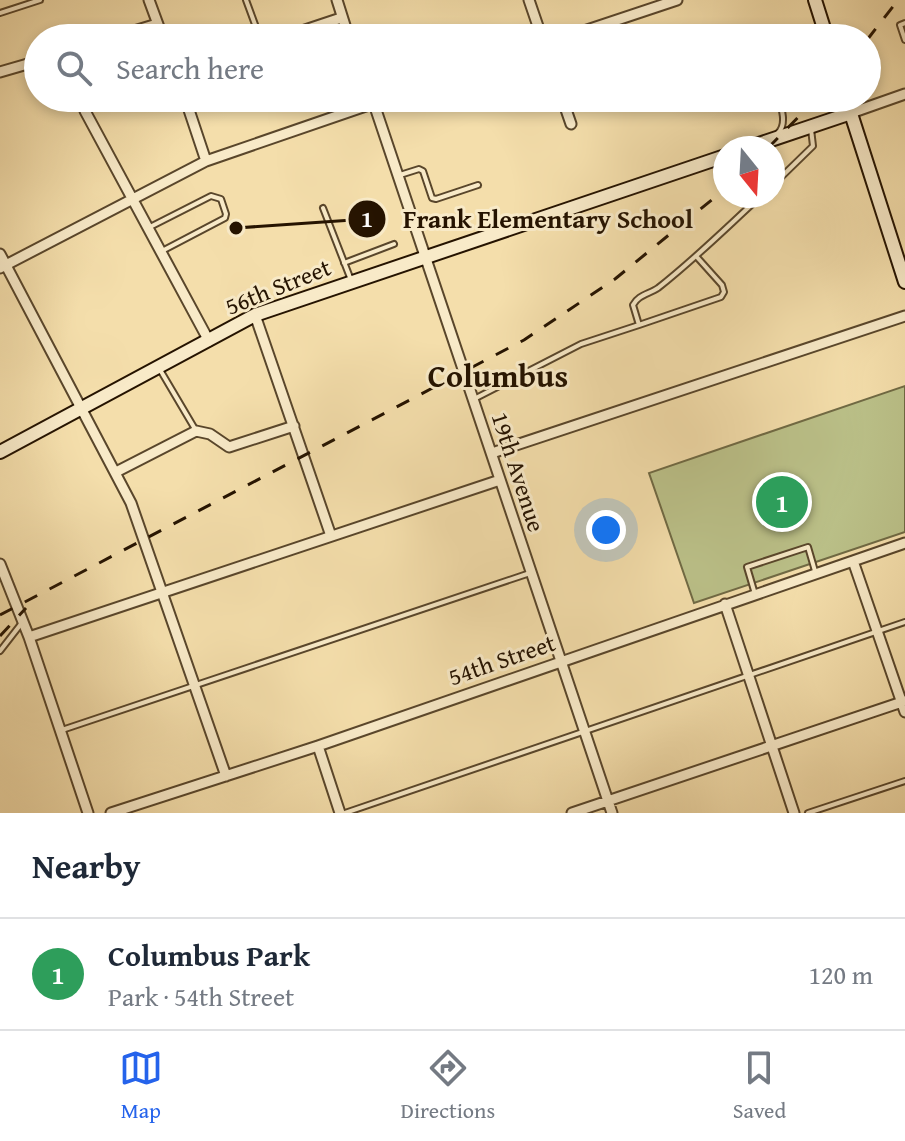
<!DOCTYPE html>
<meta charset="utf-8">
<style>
body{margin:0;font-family:"Gentium Book Plus",serif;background:#f6f6f7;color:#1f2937}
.compass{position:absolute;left:713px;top:136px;width:72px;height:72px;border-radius:50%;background:#fff;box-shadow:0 4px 12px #0003;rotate:162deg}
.you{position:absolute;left:606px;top:530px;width:28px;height:28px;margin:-20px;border:6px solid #fff;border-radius:50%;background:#1a73e8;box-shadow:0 0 0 12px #1a73e833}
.badge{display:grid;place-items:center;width:52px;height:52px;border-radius:50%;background:#2563eb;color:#fff;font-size:26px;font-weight:700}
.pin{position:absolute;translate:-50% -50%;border:4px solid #fff;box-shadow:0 2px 8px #0006}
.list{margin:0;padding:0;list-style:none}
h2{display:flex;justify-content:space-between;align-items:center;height:104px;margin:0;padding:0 32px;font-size:34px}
h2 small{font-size:26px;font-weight:400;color:#747a83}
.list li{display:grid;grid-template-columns:52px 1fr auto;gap:24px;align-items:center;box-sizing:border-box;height:112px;padding:0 32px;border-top:2px solid #e0e1e3}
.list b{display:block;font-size:30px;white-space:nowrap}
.list p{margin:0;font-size:26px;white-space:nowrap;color:#747a83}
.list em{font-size:26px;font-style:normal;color:#747a83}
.icon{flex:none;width:44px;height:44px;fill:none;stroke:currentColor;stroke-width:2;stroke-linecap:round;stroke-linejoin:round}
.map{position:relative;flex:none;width:905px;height:813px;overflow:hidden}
.search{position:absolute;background:#fff;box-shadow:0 4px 12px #0003;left:24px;right:24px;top:24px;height:88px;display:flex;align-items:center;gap:20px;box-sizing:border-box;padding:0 28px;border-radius:44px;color:#747a83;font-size:30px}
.sheet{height:216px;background:#fff}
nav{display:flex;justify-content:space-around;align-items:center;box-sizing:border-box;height:112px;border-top:2px solid #e0e1e3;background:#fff;font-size:22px;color:#747a83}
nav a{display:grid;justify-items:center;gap:4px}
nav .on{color:#2563eb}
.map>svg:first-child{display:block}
.green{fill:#bbc189;stroke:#706a44;stroke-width:2}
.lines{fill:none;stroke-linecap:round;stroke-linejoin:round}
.lane-casing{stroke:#59462b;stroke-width:8}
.street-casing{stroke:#59462b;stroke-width:13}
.secondary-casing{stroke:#251300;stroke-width:16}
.lane{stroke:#f8eac8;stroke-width:4}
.street{stroke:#f8eac8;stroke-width:9}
.secondary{stroke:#f8eac8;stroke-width:12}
.rail{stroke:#251300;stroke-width:3;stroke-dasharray:14 14;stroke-linecap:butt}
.labels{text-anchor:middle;stroke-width:6;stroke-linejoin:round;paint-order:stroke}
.street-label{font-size:24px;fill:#251300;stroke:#f8eac8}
.district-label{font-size:32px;font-weight:bold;fill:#251300;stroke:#f8eac8}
.leader{fill:none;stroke:#251300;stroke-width:3}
.callout-dot{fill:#251300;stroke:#f8eac8;stroke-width:3}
.mark-label{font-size:24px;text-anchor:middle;font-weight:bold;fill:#fff}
.callout-label{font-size:26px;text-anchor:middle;font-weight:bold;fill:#251300;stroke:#f8eac8;stroke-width:6;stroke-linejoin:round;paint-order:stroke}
</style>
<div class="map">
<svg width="905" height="813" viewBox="0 0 905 813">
<rect width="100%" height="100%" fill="#f4deab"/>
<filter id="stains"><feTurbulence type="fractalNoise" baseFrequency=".0025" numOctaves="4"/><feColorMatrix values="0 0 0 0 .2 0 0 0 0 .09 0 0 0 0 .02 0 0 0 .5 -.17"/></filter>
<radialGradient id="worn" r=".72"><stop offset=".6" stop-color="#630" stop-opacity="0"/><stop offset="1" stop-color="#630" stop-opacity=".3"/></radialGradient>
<!-- green -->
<path class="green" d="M905,386V532L694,603L649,473Z"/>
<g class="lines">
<defs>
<path id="lane" d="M246,0L260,38
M0,13L40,0
M905,23L900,25L905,40
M778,133C787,124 782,109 778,98
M400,175L419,169L423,171L432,198L436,199L478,185
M773,185L813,146L811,129
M323,208L351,280
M150,227L211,196L221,199L226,214L225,218L162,251
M344,263L394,244
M639,325L721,297L724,292L722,285L696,256
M159,368L195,429
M476,398L581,344L639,325L633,305C638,295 649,294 658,288C694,260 727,227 761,196
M755,594L747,567L808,547L815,571
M0,651L21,624
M62,730L530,573
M345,813L905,622
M808,813L905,781"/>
<path id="street" d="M149,0L163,38
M337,0L349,38
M529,0L542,38
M111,38L157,24
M281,38L341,18
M563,38L677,0
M0,72L38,61
M185,98L206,161
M372,98L612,813
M562,98L571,124
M85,111L209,341
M851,113L905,94
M0,254L131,503L226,776
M0,268L206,161L389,98
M255,315L331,536
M492,453L905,316
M116,472L196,431L210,434L229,447L294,426
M853,561L905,712
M0,564L29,637L88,813
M725,604L794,813
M29,637L500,480
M318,746L340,813
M111,813L318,746L905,543
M572,813L905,701"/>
<path id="secondary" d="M815,0L827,38
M846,98L905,282
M747,148L851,113
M0,452L255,315L725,156"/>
</defs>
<!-- lane casing -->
<use href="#lane" class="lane-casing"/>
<!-- street casing -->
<use href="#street" class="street-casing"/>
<!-- secondary casing -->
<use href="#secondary" class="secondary-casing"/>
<!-- lane -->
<use href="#lane" class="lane"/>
<!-- street -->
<use href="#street" class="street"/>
<!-- secondary -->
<use href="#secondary" class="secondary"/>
<!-- rail -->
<path class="rail" d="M867,40L898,0
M768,148L817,98
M0,615L524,340L615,279L725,189
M0,636L26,608"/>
</g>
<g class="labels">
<!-- street labels -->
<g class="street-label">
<text transform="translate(278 287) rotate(-22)" y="8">56th Street</text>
<text transform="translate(518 472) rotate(72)" y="8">19th Avenue</text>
<text transform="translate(502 660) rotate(-19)" y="8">54th Street</text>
</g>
<!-- district labels -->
<g class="district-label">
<text x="498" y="387">Columbus</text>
</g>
</g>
<!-- callouts -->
<path class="leader" d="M236 228L367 219"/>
<g class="callout-dot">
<circle cx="236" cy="228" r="8"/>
<circle cx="367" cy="219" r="20"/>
</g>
<g class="mark-label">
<text x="367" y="227">1</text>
</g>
<g class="callout-label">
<text x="548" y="228">Frank Elementary School</text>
</g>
<rect width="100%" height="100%" filter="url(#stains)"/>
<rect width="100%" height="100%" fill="url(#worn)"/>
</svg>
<svg class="compass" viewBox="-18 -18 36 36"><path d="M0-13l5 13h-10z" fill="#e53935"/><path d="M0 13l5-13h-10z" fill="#747a83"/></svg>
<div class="you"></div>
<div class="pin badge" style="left:782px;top:502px;background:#2e9e5b">1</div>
<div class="search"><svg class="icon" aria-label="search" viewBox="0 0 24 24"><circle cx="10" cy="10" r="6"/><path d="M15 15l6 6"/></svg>Search here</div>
</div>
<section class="sheet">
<h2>Nearby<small></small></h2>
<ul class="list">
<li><span class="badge" style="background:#2e9e5b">1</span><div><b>Columbus Park</b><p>Park · 54th Street</p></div><em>120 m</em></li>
</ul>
</section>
<nav>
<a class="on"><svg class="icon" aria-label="map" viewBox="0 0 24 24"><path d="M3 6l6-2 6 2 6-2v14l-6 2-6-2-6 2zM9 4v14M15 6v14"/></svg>Map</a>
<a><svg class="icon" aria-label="directions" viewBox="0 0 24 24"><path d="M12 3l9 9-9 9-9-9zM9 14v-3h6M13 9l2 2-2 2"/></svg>Directions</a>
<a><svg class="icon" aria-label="saved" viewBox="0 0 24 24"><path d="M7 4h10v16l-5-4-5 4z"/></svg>Saved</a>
</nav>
